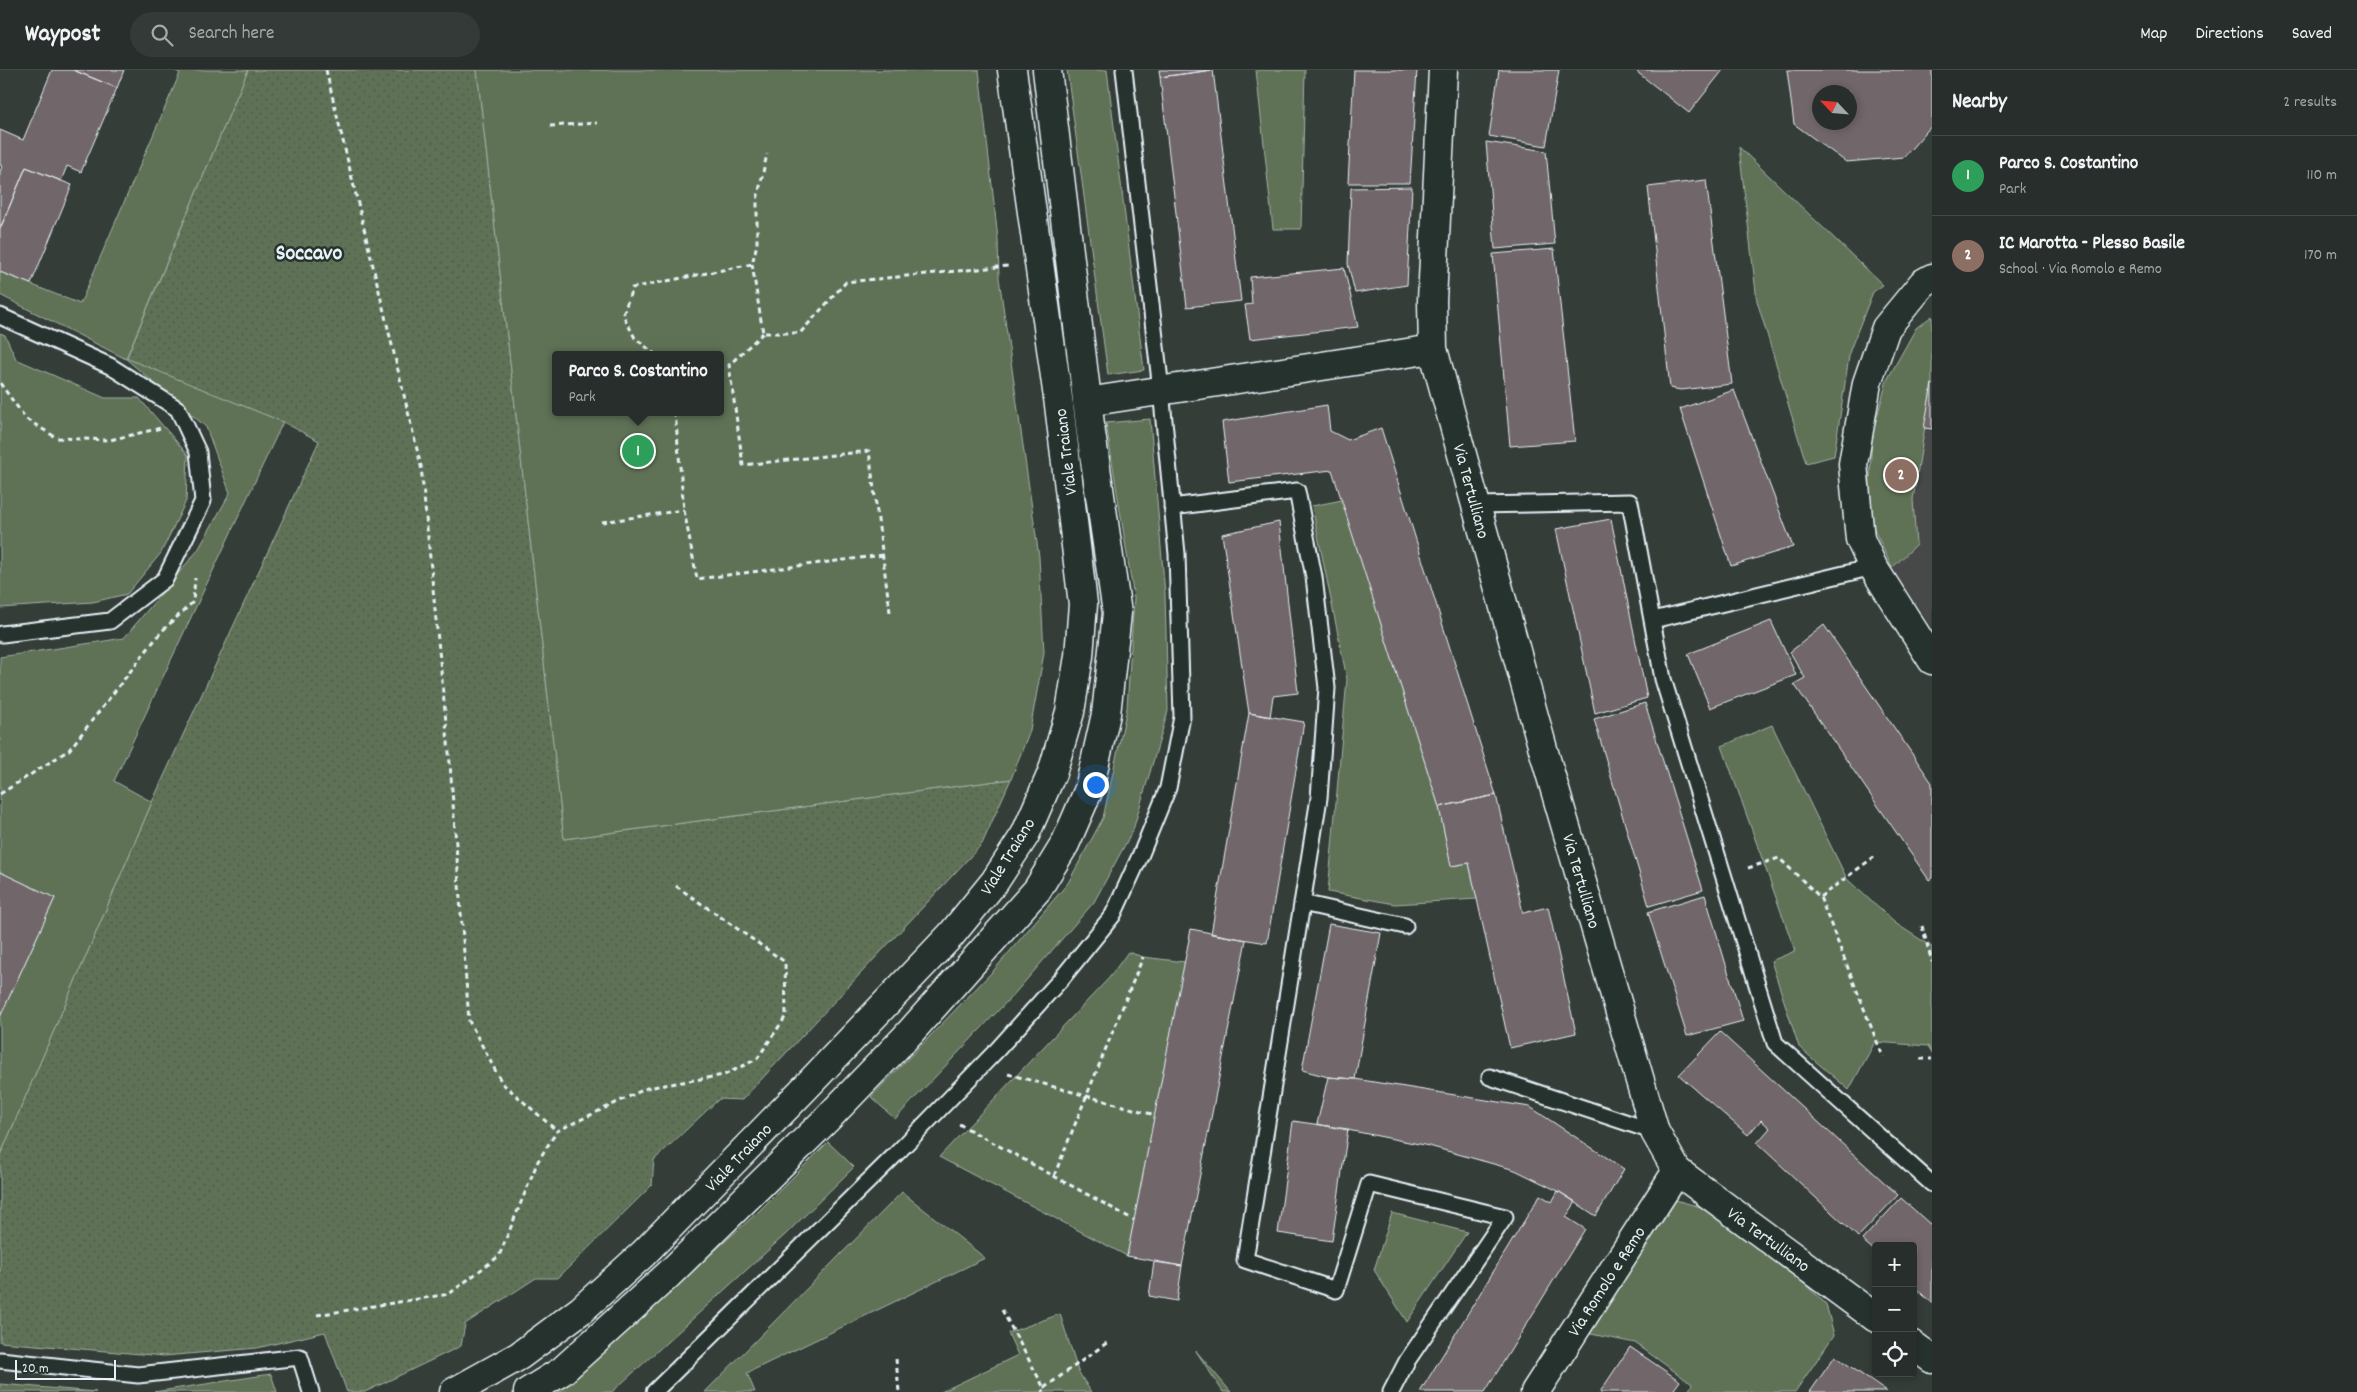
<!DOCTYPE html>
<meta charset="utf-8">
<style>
body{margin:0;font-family:Dekko,sans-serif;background:#343a37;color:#f1f3f6}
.controls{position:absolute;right:15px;bottom:15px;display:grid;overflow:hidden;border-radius:5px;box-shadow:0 2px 8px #0003}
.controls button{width:45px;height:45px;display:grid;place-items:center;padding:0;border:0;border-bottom:1px solid #444a47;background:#282e2b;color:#f1f3f6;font:25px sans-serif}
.compass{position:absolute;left:1812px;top:15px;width:45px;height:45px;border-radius:50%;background:#282e2b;box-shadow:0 2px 8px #0003;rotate:296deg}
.scale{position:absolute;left:15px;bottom:12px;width:101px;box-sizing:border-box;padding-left:5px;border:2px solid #e8f1f8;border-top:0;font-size:14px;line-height:18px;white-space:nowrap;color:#e8f1f8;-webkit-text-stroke:4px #26332d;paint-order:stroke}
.you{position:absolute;left:1095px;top:714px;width:18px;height:18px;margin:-12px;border:4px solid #fff;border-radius:50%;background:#1a73e8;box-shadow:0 0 0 8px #1a73e833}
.badge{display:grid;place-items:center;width:32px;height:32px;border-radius:50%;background:#ff9aa2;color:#fff;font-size:16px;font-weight:700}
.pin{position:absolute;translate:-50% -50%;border:2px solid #fff;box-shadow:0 1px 5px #0006}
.popup{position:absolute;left:552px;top:281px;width:172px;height:65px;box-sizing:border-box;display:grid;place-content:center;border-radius:5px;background:#282e2b;filter:drop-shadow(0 1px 4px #0005);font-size:16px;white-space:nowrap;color:#a5a8a9}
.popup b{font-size:19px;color:#f1f3f6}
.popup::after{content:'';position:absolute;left:50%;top:100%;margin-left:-10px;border:10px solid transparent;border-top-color:#282e2b}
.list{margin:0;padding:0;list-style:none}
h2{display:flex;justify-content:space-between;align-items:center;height:65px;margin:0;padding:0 20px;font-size:21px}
h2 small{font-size:16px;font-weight:400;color:#a5a8a9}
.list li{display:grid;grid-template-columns:32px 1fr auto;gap:15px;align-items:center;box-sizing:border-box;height:80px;padding:0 20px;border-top:1px solid #444a47}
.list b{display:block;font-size:19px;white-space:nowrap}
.list p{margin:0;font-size:16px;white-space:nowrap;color:#a5a8a9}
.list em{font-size:16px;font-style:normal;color:#a5a8a9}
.icon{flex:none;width:28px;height:28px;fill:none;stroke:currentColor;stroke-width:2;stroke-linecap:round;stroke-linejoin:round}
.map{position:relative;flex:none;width:1932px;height:1322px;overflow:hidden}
header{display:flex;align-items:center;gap:30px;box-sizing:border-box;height:70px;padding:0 25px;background:#282e2b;border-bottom:1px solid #444a47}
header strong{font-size:24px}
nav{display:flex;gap:28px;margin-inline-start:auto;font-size:18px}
.search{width:350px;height:45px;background:#343a37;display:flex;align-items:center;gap:12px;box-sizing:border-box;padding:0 18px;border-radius:28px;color:#a5a8a9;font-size:19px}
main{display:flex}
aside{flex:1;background:#282e2b}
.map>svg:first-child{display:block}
.built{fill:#474948}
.grass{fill:url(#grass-dots);stroke:#a3b2a7}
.park{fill:#5e7256;stroke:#a3b2a7;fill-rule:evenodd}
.building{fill:#71666a;stroke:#e8f1f8;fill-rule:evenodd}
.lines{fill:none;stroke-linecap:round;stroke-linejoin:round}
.lane-casing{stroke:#e8f1f8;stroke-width:19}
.street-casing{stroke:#e8f1f8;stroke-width:31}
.secondary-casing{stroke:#e8f1f8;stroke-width:31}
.path{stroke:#e8f1f8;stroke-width:3;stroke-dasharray:5 4;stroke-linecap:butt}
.lane{stroke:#26332d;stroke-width:15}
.street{stroke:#26332d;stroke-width:28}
.secondary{stroke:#26332d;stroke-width:28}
.labels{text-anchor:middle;stroke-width:5;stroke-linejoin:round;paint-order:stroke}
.street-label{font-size:18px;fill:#e8f1f8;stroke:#26332d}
.district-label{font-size:22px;font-weight:bold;fill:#e8f1f8;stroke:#26332d}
</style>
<header>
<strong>Waypost</strong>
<div class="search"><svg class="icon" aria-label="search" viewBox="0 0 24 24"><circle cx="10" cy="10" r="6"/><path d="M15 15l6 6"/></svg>Search here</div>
<nav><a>Map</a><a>Directions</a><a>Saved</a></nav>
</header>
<main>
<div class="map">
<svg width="1932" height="1322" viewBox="0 0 1932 1322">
<defs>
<pattern id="grass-dots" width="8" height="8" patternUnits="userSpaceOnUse" patternTransform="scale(1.25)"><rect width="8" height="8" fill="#5e7256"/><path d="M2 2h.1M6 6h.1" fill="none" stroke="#515b4f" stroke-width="1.8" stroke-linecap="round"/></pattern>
</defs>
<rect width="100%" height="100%" fill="#353d39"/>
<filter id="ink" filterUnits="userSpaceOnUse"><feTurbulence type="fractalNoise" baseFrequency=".02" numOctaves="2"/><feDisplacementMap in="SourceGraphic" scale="10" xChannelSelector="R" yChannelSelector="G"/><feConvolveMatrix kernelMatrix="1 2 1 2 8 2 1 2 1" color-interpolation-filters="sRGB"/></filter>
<g filter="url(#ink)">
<!-- built -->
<path class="built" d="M1932,246V558L1892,498L1868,446L1872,365L1887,310L1916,258Z"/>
<!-- grass -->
<path class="grass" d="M248,0H477L564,769L1011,709L982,774L742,1030L719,1029L654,1090L652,1115L558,1208H536L465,1254L461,1276L365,1322H347L325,1262L257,1278L164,1286L0,1272V1086L152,732L319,371L283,352L126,289Z"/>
<!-- park -->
<path class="park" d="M173,0H248L126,288L283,352L114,711L152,732L0,1086V947L55,828L0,802V587L124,568L198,480L230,423L206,357L126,289L0,225V202L80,234L180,3Z
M477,0H979L998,169L999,208L1039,487L1044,583L1030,660L1011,709L564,769ZM556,285H720V342H556Z
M1067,0H1107L1144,300L1108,305Z
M1256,0H1305L1301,159H1273Z
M1739,77L1883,215L1873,222L1850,280L1834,386L1806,393L1757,231Z
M1932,246V314L1913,429L1916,475L1892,498L1868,446L1872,365L1887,310L1916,258Z
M0,263L5,265L16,289L105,328H139L188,385L186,431L161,483L127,524L93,532L0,538Z
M1150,349L1165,524L1168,641L1133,760L1094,832L1015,923L895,1049L871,1027L994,900L1068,813L1103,748L1127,638L1134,528L1106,353Z
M1342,430L1439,737L1451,796L1469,793L1477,829L1395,834L1328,822L1347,609L1312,436Z
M1772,655L1847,809L1895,853L1932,877V983L1928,976L1875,972L1849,1020L1799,977L1771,891L1795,881L1722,676Z
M1128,882L1143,887L1185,892L1127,1186L939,1087L1109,908Z
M828,1072L854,1097L785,1165L612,1322H550L573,1307L758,1142Z
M902,1122L985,1188L747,1303L755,1322H705Z
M1668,1128L1730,1145L1826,1234L1834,1265L1795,1322H1688L1692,1314L1635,1273L1581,1262Z
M1392,1143L1467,1162L1407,1252L1374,1200Z
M1060,1244L1078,1301L1091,1322H941L1018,1285L1008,1263Z
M1196,1281L1231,1322H1223Z
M271,1304L277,1322H154Z
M0,1314L96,1322H0Z"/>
<!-- building -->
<path class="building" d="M52,0H73L117,18L81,102L67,96L61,111L26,97L0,159V102L2,96L0,95V60L23,70Z
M73,0H124L117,18Z
M1159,0H1213L1160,7Z
M1213,0L1241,231L1187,237L1160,7Z
M1354,0H1417L1410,113H1348Z
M1499,0H1559L1546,76L1489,66Z
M1639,0H1723L1689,43L1637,2Z
M1787,0H1932V55L1904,87L1846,92L1794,54ZM1820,22H1850V52H1820Z
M1486,72L1546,81L1555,174L1495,179Z
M26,97L72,115L31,214L0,202V159Z
M1706,110L1732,314L1681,320L1670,318L1648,117Z
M1412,117L1407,215L1355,223L1348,194L1351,118Z
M1554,179L1575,371L1510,376L1493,184Z
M1344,198L1358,257L1250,269L1245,235L1252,234L1250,207Z
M1932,314V359L1924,358Z
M1734,320L1793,477L1731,496L1680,339Z
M1327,335L1330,361L1348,370L1381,358L1496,725L1439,737L1332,400L1229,412L1222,352Z
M1611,449L1647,628L1595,643L1556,459Z
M1279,452L1298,623L1273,626L1270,647L1249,643L1222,464Z
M1771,551L1796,605L1710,638L1688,584Z
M1824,555L1932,713V808L1929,810L1794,614L1805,608L1790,582Z
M1645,633L1703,820L1649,836L1594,649Z
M1249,643L1304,652L1267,873L1211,864Z
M1496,725L1523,843L1548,837L1576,963L1510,978L1469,793L1451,796L1439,737Z
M0,802L55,828L0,947Z
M1705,825L1743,951L1687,966L1648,842Z
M1329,854L1381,863L1355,1009L1328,1007L1302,1000Z
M1191,859L1246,870L1182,1196L1127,1186Z
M1720,962L1898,1125L1858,1167L1757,1073L1770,1058L1761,1050L1748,1065L1679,1005Z
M1328,1007L1355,1009L1530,1037L1624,1099L1596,1146L1558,1121L1515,1100L1429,1076L1317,1054Z
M1293,1051L1348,1059L1332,1171L1278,1163Z
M1558,1121L1576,1132L1566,1147L1585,1159L1485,1322H1420L1540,1125L1552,1132Z
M1901,1128L1932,1156V1233L1913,1216V1176H1876V1182L1862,1170Z
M1154,1192L1182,1196L1177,1231L1149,1226Z
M1630,1277L1680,1311L1672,1322H1600Z
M1835,1286L1887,1322H1810Z"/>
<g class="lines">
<defs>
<path id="lane" d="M0,246L110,296L178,339L198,382L203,431L165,509L110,551L2,564
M1476,435L1630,432L1663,609L1775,973L1932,1114
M1172,437L1297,421L1314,507L1327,618L1319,728L1245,1190L1336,1220L1369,1114L1505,1147L1407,1291L1391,1322
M1653,550L1873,497
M1302,833L1405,856
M1490,1007L1655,1062
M0,1290L138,1305L300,1287L311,1322
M654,1322L897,1083L997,980L1062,908L1113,845L1141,784L1168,718L1182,647L1177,484L1161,320L1124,0"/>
<path id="street" d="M1443,0L1432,231L1433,279L1543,679L1655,1062L1677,1101L1876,1248
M1932,208L1923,213L1886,258L1867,313L1853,394L1860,469L1873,497L1932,590
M1087,332L1433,279
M1913,1275L1932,1289
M1535,1322L1677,1101"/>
<path id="secondary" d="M454,1322L519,1286L581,1240L643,1184L804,1019L951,865L995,811L1025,765L1052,703L1070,642L1079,586L1083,534L1059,335L1012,0
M528,1322L562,1301L668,1205L826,1050L906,967L1037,820L1065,774L1089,719L1106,644L1117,543L1091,363L1047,0"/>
</defs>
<!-- lane casing -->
<use href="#lane" class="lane-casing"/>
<!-- street casing -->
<use href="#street" class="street-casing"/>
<!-- secondary casing -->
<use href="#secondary" class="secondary-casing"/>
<!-- path -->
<path class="path" d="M326,0L421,396L450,693L469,951L502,1013L557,1061
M550,56L597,53
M752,194L763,263H800L846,212L1008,196
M763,263L729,295L743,395L869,381L890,542
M656,285L635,268L623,245L632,218L752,194L757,174V130L767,84
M0,313L26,349L57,368L110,370L161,358
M675,342L684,440L697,509L883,485
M602,452L684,440
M0,724L69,680L161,562L193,532L195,508
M1748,798L1779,788L1820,827L1883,987
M1820,827L1874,787
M1922,856L1932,892
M1920,989H1932
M1008,1004L1155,1045
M959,1054L1134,1150
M1054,1106L1143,887
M1002,1240L1044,1318L1043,1322
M317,1245L449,1224L499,1186L538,1091L557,1061L647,1018L724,1005L757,989L786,946L785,892L676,816
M896,1289L899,1322
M1044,1318L1108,1272"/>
<!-- lane -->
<use href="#lane" class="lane"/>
<!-- street -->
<use href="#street" class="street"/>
<!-- secondary -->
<use href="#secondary" class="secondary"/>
</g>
</g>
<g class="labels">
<!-- street labels -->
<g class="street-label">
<text transform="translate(1065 382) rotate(-97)" y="6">Viale Traiano</text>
<text transform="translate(1472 421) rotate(75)" y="6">Via Tertulliano</text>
<text transform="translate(1007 786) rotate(-58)" y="6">Viale Traiano</text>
<text transform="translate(1582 811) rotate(74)" y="6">Via Tertulliano</text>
<text transform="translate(738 1087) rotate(-46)" y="6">Viale Traiano</text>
<text transform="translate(1769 1169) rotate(36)" y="6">Via Tertulliano</text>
<text transform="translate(1606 1211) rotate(-57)" y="6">Via Romolo e Remo</text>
</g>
<!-- district labels -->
<g class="district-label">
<text x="309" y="189">Soccavo</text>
</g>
</g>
</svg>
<div class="controls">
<button>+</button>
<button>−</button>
<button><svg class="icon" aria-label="locate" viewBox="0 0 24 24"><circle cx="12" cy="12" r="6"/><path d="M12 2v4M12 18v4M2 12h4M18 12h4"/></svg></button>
</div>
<svg class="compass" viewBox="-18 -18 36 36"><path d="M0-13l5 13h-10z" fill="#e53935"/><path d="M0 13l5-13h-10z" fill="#a5a8a9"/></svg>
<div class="scale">20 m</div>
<div class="you"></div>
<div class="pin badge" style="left:638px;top:381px;background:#2e9e5b">1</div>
<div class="popup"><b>Parco S. Costantino</b>Park</div>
<div class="pin badge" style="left:1901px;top:405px;background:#8d6e63">2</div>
</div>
<aside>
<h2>Nearby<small>2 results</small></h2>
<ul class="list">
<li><span class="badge" style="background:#2e9e5b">1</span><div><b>Parco S. Costantino</b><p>Park</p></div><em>110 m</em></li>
<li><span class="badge" style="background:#8d6e63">2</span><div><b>IC Marotta - Plesso Basile</b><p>School · Via Romolo e Remo</p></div><em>170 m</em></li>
</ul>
</aside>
</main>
